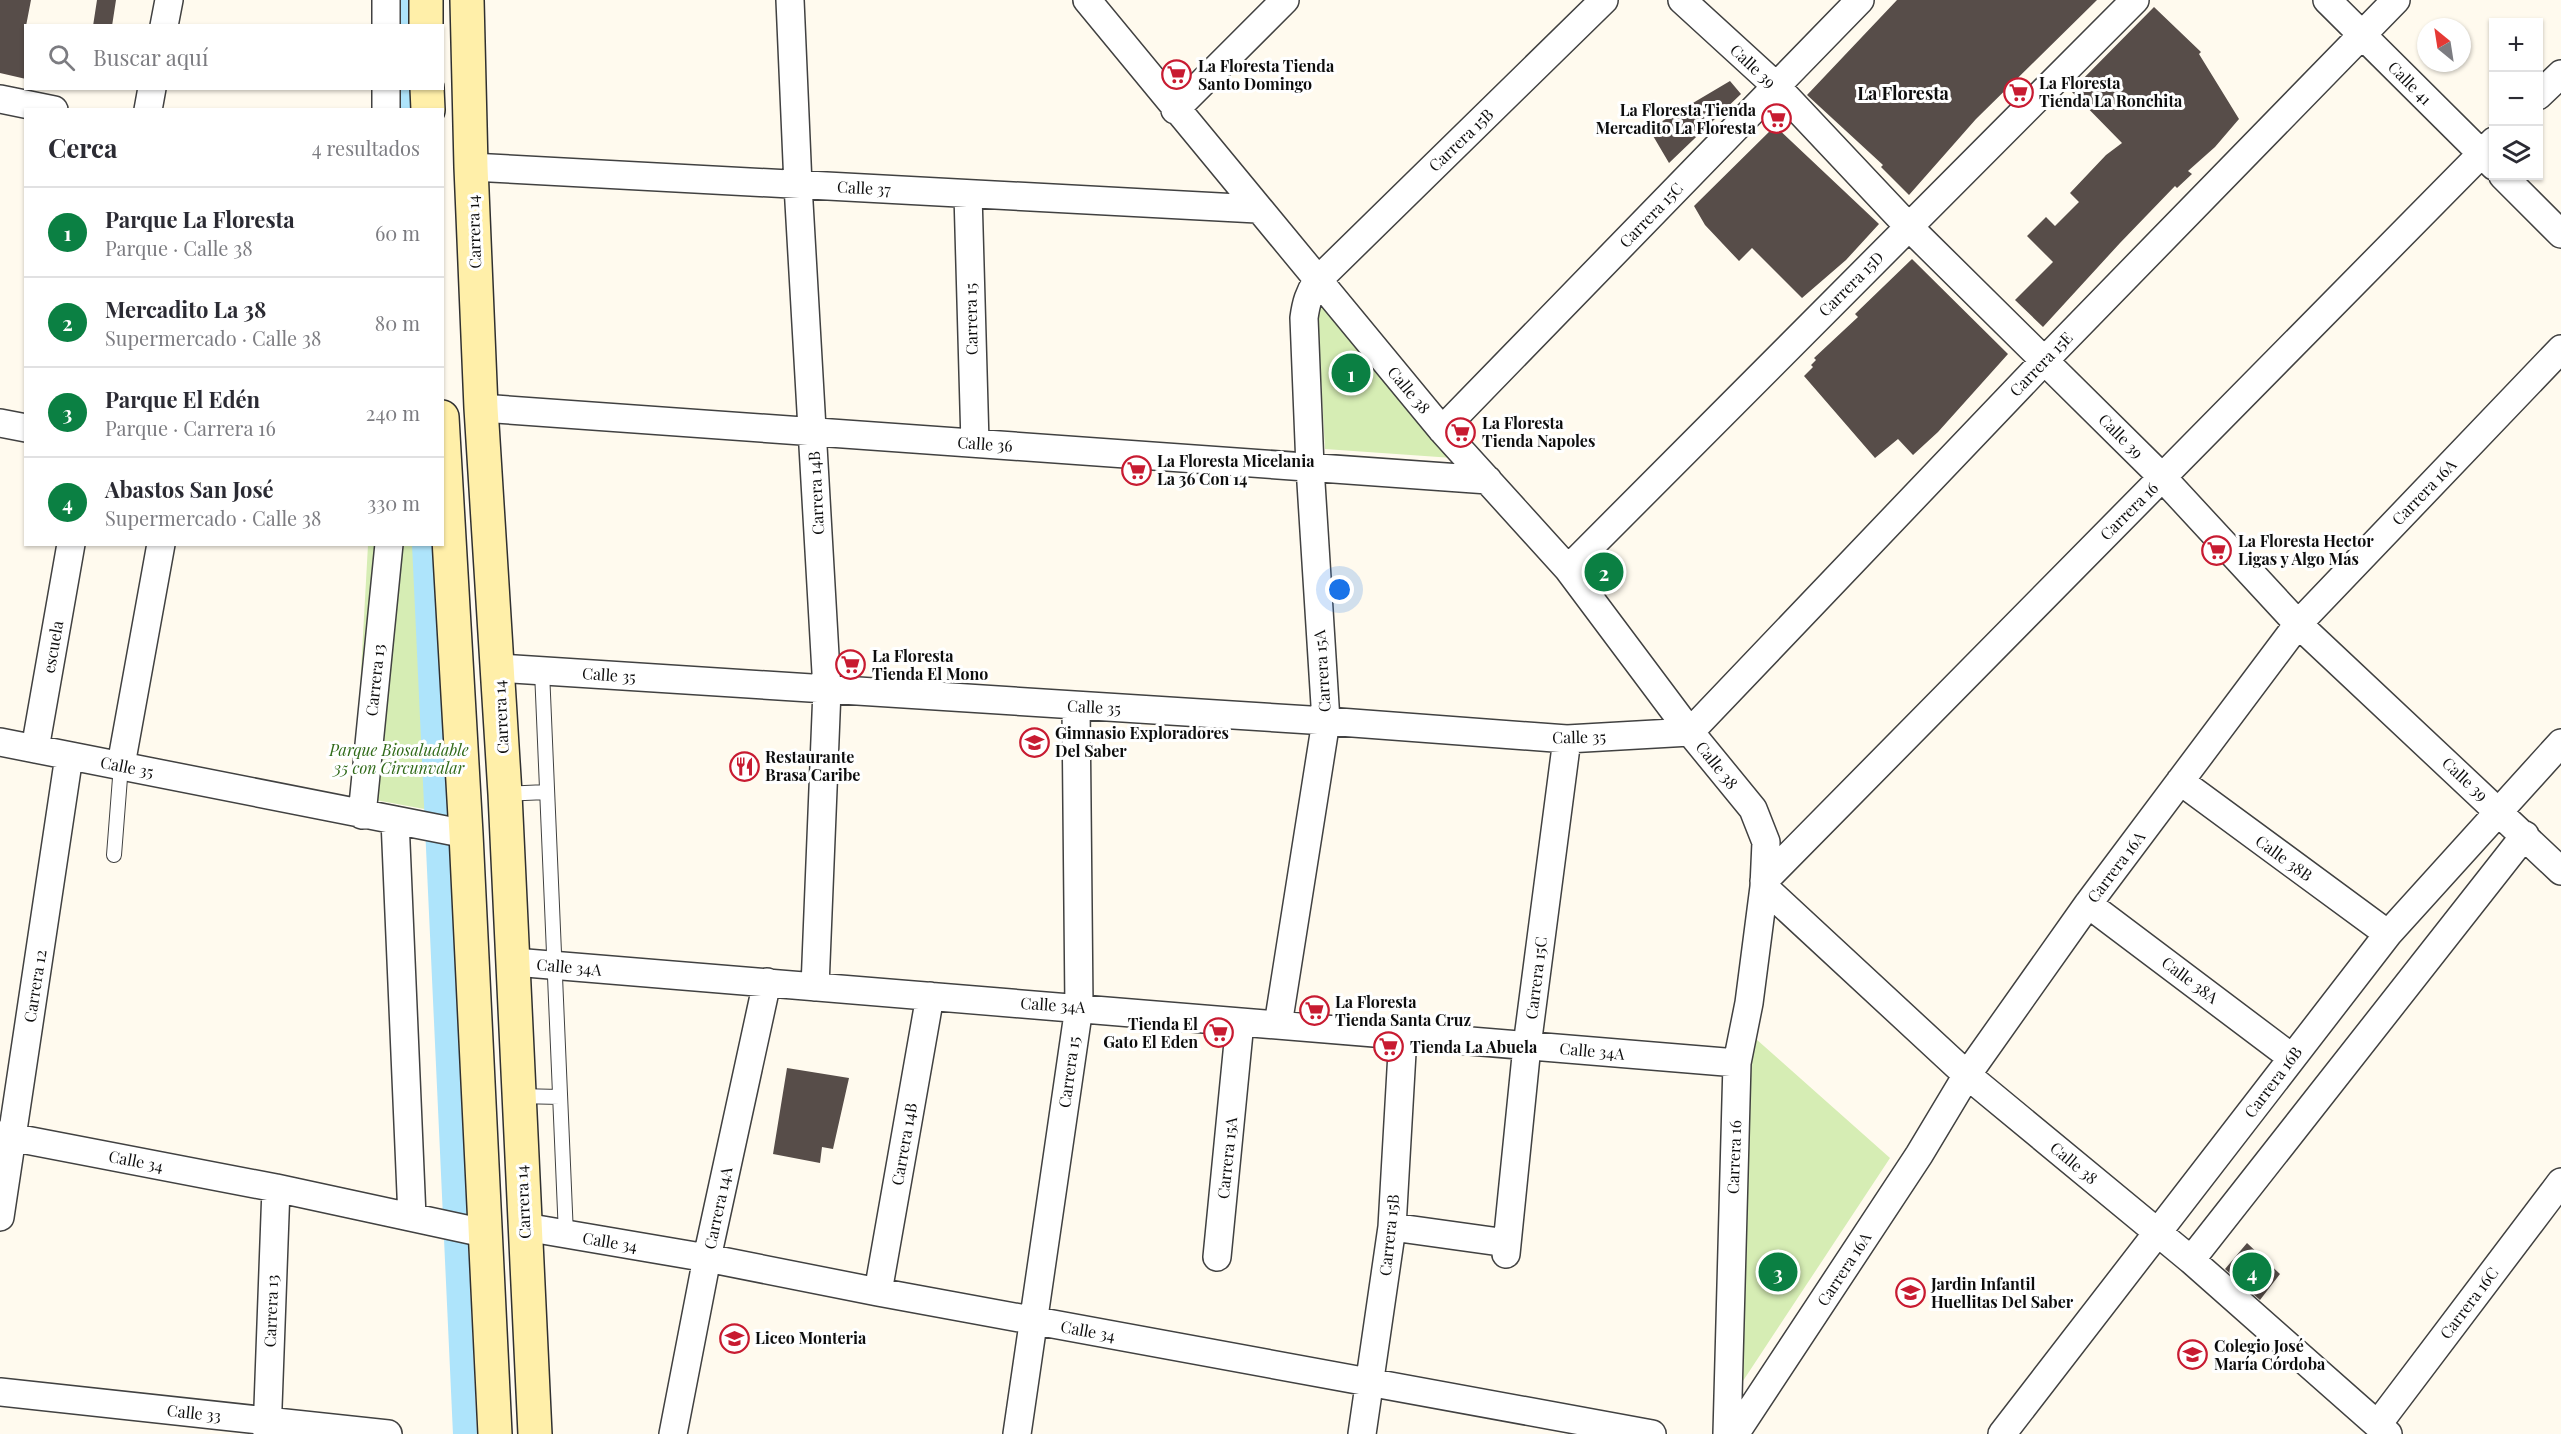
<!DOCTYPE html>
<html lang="es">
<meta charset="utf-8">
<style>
body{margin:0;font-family:"Playfair Display",serif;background:#f7f7f7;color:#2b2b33}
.controls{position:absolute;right:18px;top:18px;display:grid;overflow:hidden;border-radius:0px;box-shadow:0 2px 4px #0004}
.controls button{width:54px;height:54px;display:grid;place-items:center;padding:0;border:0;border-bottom:2px solid #e1e1e2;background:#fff;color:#2b2b33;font:30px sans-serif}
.compass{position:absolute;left:2417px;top:18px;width:54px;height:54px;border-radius:50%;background:#fff;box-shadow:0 2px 4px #0004;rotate:330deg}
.you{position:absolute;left:1340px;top:590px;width:21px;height:21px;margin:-15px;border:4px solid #fff;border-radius:50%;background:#1a73e8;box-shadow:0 0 0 9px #1a73e833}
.badge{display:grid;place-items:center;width:39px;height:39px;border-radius:50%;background:#0b8043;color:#fff;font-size:20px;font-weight:700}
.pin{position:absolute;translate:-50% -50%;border:3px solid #fff;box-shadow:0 2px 6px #0006}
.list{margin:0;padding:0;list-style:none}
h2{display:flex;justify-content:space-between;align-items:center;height:78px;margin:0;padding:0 24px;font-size:26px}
h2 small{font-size:20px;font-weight:400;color:#7c7c81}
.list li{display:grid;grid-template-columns:39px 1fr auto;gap:18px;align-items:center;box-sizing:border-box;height:90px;padding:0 24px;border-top:2px solid #e1e1e2}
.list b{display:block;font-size:22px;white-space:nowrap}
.list p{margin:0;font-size:20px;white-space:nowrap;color:#7c7c81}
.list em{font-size:20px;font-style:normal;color:#7c7c81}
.icon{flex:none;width:33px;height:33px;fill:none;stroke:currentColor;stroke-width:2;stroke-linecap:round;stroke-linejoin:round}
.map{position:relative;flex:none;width:2561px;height:1434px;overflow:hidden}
.search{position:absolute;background:#fff;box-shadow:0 2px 4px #0004;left:24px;top:24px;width:420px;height:66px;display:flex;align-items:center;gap:15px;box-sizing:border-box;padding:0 21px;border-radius:0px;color:#7c7c81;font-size:22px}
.panel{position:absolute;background:#fff;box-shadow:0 2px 4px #0004;left:24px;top:108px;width:420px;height:438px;border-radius:0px}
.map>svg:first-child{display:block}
.green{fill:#d6edb4}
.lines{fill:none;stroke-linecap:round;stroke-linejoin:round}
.canal{stroke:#aee4fb;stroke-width:24}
.building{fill:#574d49}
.service-casing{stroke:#414141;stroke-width:16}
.minor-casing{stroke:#414141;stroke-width:30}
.secondary-casing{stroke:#303030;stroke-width:36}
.service{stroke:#fff;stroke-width:14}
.minor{stroke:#fff;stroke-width:27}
.secondary{stroke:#ffefa9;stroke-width:33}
.labels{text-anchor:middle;stroke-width:6;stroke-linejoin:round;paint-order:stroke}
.poi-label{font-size:16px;font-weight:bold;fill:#0e0e0e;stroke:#fff;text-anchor:start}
.street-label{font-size:16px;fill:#0e0e0e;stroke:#fff}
.park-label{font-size:16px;font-style:italic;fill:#306a19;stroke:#fff}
.neighbourhood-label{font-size:18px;font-weight:bold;fill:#0e0e0e;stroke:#fff}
</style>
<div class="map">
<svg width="2561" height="1434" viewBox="0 0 2561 1434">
<rect width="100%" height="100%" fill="#fffaee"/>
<!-- green -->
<path class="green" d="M1316,297L1453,458L1325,449Z
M368,545H434L446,813L354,796Z
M1756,1039L1890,1158L1739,1387L1747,1085Z"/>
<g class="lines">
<!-- canal -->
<path class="canal" d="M405,0V26
M406,88V110
M424,544L465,1434"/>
</g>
<!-- building -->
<path class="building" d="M0,0H31L26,26V79L0,73Z
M97,0H116L112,26H93Z
M1897,0H2097L1976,119L1909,195L1881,167L1883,165L1807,95Z
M2154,7L2201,52L2199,54L2239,119L2215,147L2188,171L2192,174L2177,188L2175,186L2120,243L2043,327L2015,300L2053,262L2027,236L2046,217L2055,226L2079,202L2070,193L2106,155L2122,143L2071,91Z
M1730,81L1741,94L1669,163L1649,129Z
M1775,126L1879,224L1846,260L1802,298L1752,248L1739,261L1705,225L1694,206Z
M1912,259L2008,354L1938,432L1913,455L1898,439L1875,458L1804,376L1813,367L1811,365L1816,360L1814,358L1858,317L1855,314Z
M787,1068L849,1078L833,1149L822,1147L820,1163L773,1154Z
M2247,1243L2280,1274L2260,1300L2225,1269Z"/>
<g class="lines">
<defs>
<path id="service" d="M542,671L566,1235
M505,794L547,792
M114,855L121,765
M518,1096L560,1097"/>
<path id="minor" d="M386,0V26
M790,0L798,185L827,690L815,987
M1087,0L1442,430L1568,569L1690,732L1753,809L1766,842L1764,887L1749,1003L1737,1063L1727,1434
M1682,0L1776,86L1908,226L2162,477L2298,624L2561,871
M2327,0L2494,166
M164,26L169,0
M386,88V110
M2538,96L2561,74
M0,99L54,110
M148,110L152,88
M1175,110L1285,0
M471,167L1257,209
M2503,176L2561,234
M968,194L975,443
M481,408L1488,480
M0,423L26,428
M1442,430L1860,0
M1568,569L2135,0
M498,668L1326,721L1567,739L1690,732L2044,361L2396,0
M0,742L466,834
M35,749L71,544
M121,765L161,544
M2180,781L2388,934
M362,815L389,544
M395,820L412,1217
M1764,881L2494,141
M1764,887L1967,1075L2191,1260L2388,1434
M2088,904L2291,1057
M514,962L1737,1063
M1278,1025L1326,721L1310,467L1304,318C1306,303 1309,293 1317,281L1604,0
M0,1135L276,1188L484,1233
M0,1217L69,756
M525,1227L707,1258L878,1292L1652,1434
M1392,1227L1507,1243
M1506,1254L1527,1046L1567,739
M1217,1257L1240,1022
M2191,1260L2525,835
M878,1292L930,996
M0,1392L388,1434
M2378,1424L2561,1182
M267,1434L276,1188
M673,1434L707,1258L767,982
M1017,1434L1079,1007L1076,706
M1362,1434L1392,1227L1403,1035
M1735,1434L1919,1155L1967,1075L2088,904L2298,624L2561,349
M2002,1434L2388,934L2561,743"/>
<path id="secondary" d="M426,0V26
M467,0L471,167L481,408L505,794L535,1434
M427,88L428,110
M442,417L466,834L495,1434"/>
</defs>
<!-- service casing -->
<use href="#service" class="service-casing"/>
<!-- minor casing -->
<use href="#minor" class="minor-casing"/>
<!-- secondary casing -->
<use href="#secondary" class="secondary-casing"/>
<!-- service -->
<use href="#service" class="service"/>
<!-- minor -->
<use href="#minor" class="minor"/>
<!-- secondary -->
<use href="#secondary" class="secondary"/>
</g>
<!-- icons -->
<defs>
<symbol id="supermarket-ring" viewBox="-11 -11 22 22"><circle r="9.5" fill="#fff" stroke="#c81b31" stroke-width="1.5"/><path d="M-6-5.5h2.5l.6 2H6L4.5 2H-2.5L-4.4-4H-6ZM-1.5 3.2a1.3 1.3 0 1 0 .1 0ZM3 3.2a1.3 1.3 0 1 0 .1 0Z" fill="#c81b31"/></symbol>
<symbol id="school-ring" viewBox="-11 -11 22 22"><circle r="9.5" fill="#fff" stroke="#c81b31" stroke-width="1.5"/><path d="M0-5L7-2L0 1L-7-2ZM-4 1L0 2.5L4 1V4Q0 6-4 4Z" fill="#c81b31"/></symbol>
<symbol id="restaurant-ring" viewBox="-11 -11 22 22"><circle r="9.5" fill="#fff" stroke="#c81b31" stroke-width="1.5"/><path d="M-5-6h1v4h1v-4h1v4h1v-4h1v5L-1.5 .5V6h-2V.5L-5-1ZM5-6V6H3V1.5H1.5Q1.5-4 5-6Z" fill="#c81b31"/></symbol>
</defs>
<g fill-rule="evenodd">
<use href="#supermarket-ring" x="1160" y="58" width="33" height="33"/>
<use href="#supermarket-ring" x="2002" y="76" width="33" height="33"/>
<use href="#supermarket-ring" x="1760" y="102" width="33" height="33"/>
<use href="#supermarket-ring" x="1444" y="416" width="33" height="33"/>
<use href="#supermarket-ring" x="1120" y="454" width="33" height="33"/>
<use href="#supermarket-ring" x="2200" y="534" width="33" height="33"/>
<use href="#supermarket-ring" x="834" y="648" width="33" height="33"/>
<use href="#school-ring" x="1018" y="726" width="33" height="33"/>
<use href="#restaurant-ring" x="728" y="750" width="33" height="33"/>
<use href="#supermarket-ring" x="1298" y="994" width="33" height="33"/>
<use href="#supermarket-ring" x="1202" y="1016" width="33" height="33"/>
<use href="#supermarket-ring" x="1372" y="1030" width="33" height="33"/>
<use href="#school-ring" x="1894" y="1276" width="33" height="33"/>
<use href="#school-ring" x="718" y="1322" width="33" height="33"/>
<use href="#school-ring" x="2176" y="1338" width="33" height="33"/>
</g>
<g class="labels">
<!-- poi labels -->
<g class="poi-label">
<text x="1198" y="72">La Floresta Tienda<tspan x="1198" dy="18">Santo Domingo</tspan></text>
<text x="2039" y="89">La Floresta<tspan x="2039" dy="18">Tienda La Ronchita</tspan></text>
<text x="1756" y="116" text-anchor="end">La Floresta Tienda<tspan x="1756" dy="18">Mercadito La Floresta</tspan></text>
<text x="1482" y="429">La Floresta<tspan x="1482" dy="18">Tienda Napoles</tspan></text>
<text x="1157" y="467">La Floresta Micelania<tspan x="1157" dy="18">La 36 Con 14</tspan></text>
<text x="2238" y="547">La Floresta Hector<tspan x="2238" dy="18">Ligas y Algo Mas</tspan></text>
<text x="872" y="662">La Floresta<tspan x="872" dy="18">Tienda El Mono</tspan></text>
<text x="1055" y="739">Gimnasio Exploradores<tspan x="1055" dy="18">Del Saber</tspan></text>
<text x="765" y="763">Restaurante<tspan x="765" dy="18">Brasa Caribe</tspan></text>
<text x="1335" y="1008">La Floresta<tspan x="1335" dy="18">Tienda Santa Cruz</tspan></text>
<text x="1198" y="1030" text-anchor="end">Tienda El<tspan x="1198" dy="18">Gato El Eden</tspan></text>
<text x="1410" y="1053">Tienda La Abuela</text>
<text x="1931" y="1290">Jardin Infantil<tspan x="1931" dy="18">Huellitas Del Saber</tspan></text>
<text x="755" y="1344">Liceo Monteria</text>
<text x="2214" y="1352">Colegio José<tspan x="2214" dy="18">María Córdoba</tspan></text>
</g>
<!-- street labels -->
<g class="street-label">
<text transform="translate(1753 66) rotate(43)" y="6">Calle 39</text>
<text transform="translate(2410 83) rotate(45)" y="6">Calle 41</text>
<text transform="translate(1461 140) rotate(-44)" y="6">Carrera 15B</text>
<text transform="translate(864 188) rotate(3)" y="6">Calle 37</text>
<text transform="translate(1651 215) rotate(-46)" y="6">Carrera 15C</text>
<text transform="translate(474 232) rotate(-92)" y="6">Carrera 14</text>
<text transform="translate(1851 284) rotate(-45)" y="6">Carrera 15D</text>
<text transform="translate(971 319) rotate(-91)" y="6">Carrera 15</text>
<text transform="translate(2041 364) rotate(-46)" y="6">Carrera 15E</text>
<text transform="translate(1409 390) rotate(50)" y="6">Calle 38</text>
<text transform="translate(2121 436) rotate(45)" y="6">Calle 39</text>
<text transform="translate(985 444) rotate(4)" y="6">Calle 36</text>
<text transform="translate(2424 492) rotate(-46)" y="6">Carrera 16A</text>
<text transform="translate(816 493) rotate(-93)" y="6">Carrera 14B</text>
<text transform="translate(2129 511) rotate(-45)" y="6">Carrera 16</text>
<text transform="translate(53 647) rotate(-80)" y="6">escuela</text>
<text transform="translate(1322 671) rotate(-94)" y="6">Carrera 15A</text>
<text transform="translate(609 675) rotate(4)" y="6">Calle 35</text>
<text transform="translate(375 680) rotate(-84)" y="6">Carrera 13</text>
<text transform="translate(1094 707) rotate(3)" y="6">Calle 35</text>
<text transform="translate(501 717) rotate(-93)" y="6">Carrera 14</text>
<text transform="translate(1579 737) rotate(-1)" y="6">Calle 35</text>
<text transform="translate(1717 765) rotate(51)" y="6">Calle 38</text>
<text transform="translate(127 767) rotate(11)" y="6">Calle 35</text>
<text transform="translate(2465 779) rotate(43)" y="6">Calle 39</text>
<text transform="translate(2284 858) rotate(36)" y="6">Calle 38B</text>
<text transform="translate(2116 867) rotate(-53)" y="6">Carrera 16A</text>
<text transform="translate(569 967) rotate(5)" y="6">Calle 34A</text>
<text transform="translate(1536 978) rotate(-83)" y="6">Carrera 15C</text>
<text transform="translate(2190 980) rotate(37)" y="6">Calle 38A</text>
<text transform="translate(35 986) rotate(-81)" y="6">Carrera 12</text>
<text transform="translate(1053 1005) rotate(4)" y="6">Calle 34A</text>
<text transform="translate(1592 1051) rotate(5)" y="6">Calle 34A</text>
<text transform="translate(1069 1072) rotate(-82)" y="6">Carrera 15</text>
<text transform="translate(2273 1082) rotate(-53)" y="6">Carrera 16B</text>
<text transform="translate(904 1144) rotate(-80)" y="6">Carrera 14B</text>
<text transform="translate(1734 1157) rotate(-88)" y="6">Carrera 16</text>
<text transform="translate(1227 1158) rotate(-84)" y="6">Carrera 15A</text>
<text transform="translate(136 1161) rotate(11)" y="6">Calle 34</text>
<text transform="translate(2074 1163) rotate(40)" y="6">Calle 38</text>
<text transform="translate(523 1202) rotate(-93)" y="6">Carrera 14</text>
<text transform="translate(718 1208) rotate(-78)" y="6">Carrera 14A</text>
<text transform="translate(1389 1235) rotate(-84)" y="6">Carrera 15B</text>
<text transform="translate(610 1242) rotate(9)" y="6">Calle 34</text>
<text transform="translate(1844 1269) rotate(-57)" y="6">Carrera 16A</text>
<text transform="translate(2469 1303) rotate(-53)" y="6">Carrera 16C</text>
<text transform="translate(271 1311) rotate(-88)" y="6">Carrera 13</text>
<text transform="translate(1088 1331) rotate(10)" y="6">Calle 34</text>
<text transform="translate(194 1413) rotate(6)" y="6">Calle 33</text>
</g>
<!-- park labels -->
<g class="park-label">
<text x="399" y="756">Parque Biosaludable<tspan x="399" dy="18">35 con Circunvalar</tspan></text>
</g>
<!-- neighbourhood labels -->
<g class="neighbourhood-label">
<text x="1903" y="100">La Floresta</text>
</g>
</g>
</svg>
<div class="controls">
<button>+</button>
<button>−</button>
<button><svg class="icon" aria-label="layers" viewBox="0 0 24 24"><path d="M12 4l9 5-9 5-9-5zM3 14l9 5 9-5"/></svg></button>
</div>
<svg class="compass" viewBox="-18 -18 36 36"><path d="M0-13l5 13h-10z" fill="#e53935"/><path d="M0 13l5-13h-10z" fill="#7c7c81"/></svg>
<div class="you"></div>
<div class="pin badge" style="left:1351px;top:373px">1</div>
<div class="pin badge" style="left:1604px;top:572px">2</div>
<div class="pin badge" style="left:1778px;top:1272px">3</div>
<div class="pin badge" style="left:2252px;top:1272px">4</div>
<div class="search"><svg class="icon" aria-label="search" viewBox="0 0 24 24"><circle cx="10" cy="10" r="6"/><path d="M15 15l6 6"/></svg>Buscar aquí</div>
<section class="panel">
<h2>Cerca<small>4 resultados</small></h2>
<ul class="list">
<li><span class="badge">1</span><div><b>Parque La Floresta</b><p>Parque · Calle 38</p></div><em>60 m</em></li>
<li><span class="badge">2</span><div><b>Mercadito La 38</b><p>Supermercado · Calle 38</p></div><em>80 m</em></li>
<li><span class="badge">3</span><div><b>Parque El Edén</b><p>Parque · Carrera 16</p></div><em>240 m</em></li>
<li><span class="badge">4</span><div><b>Abastos San José</b><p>Supermercado · Calle 38</p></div><em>330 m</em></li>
</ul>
</section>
</div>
